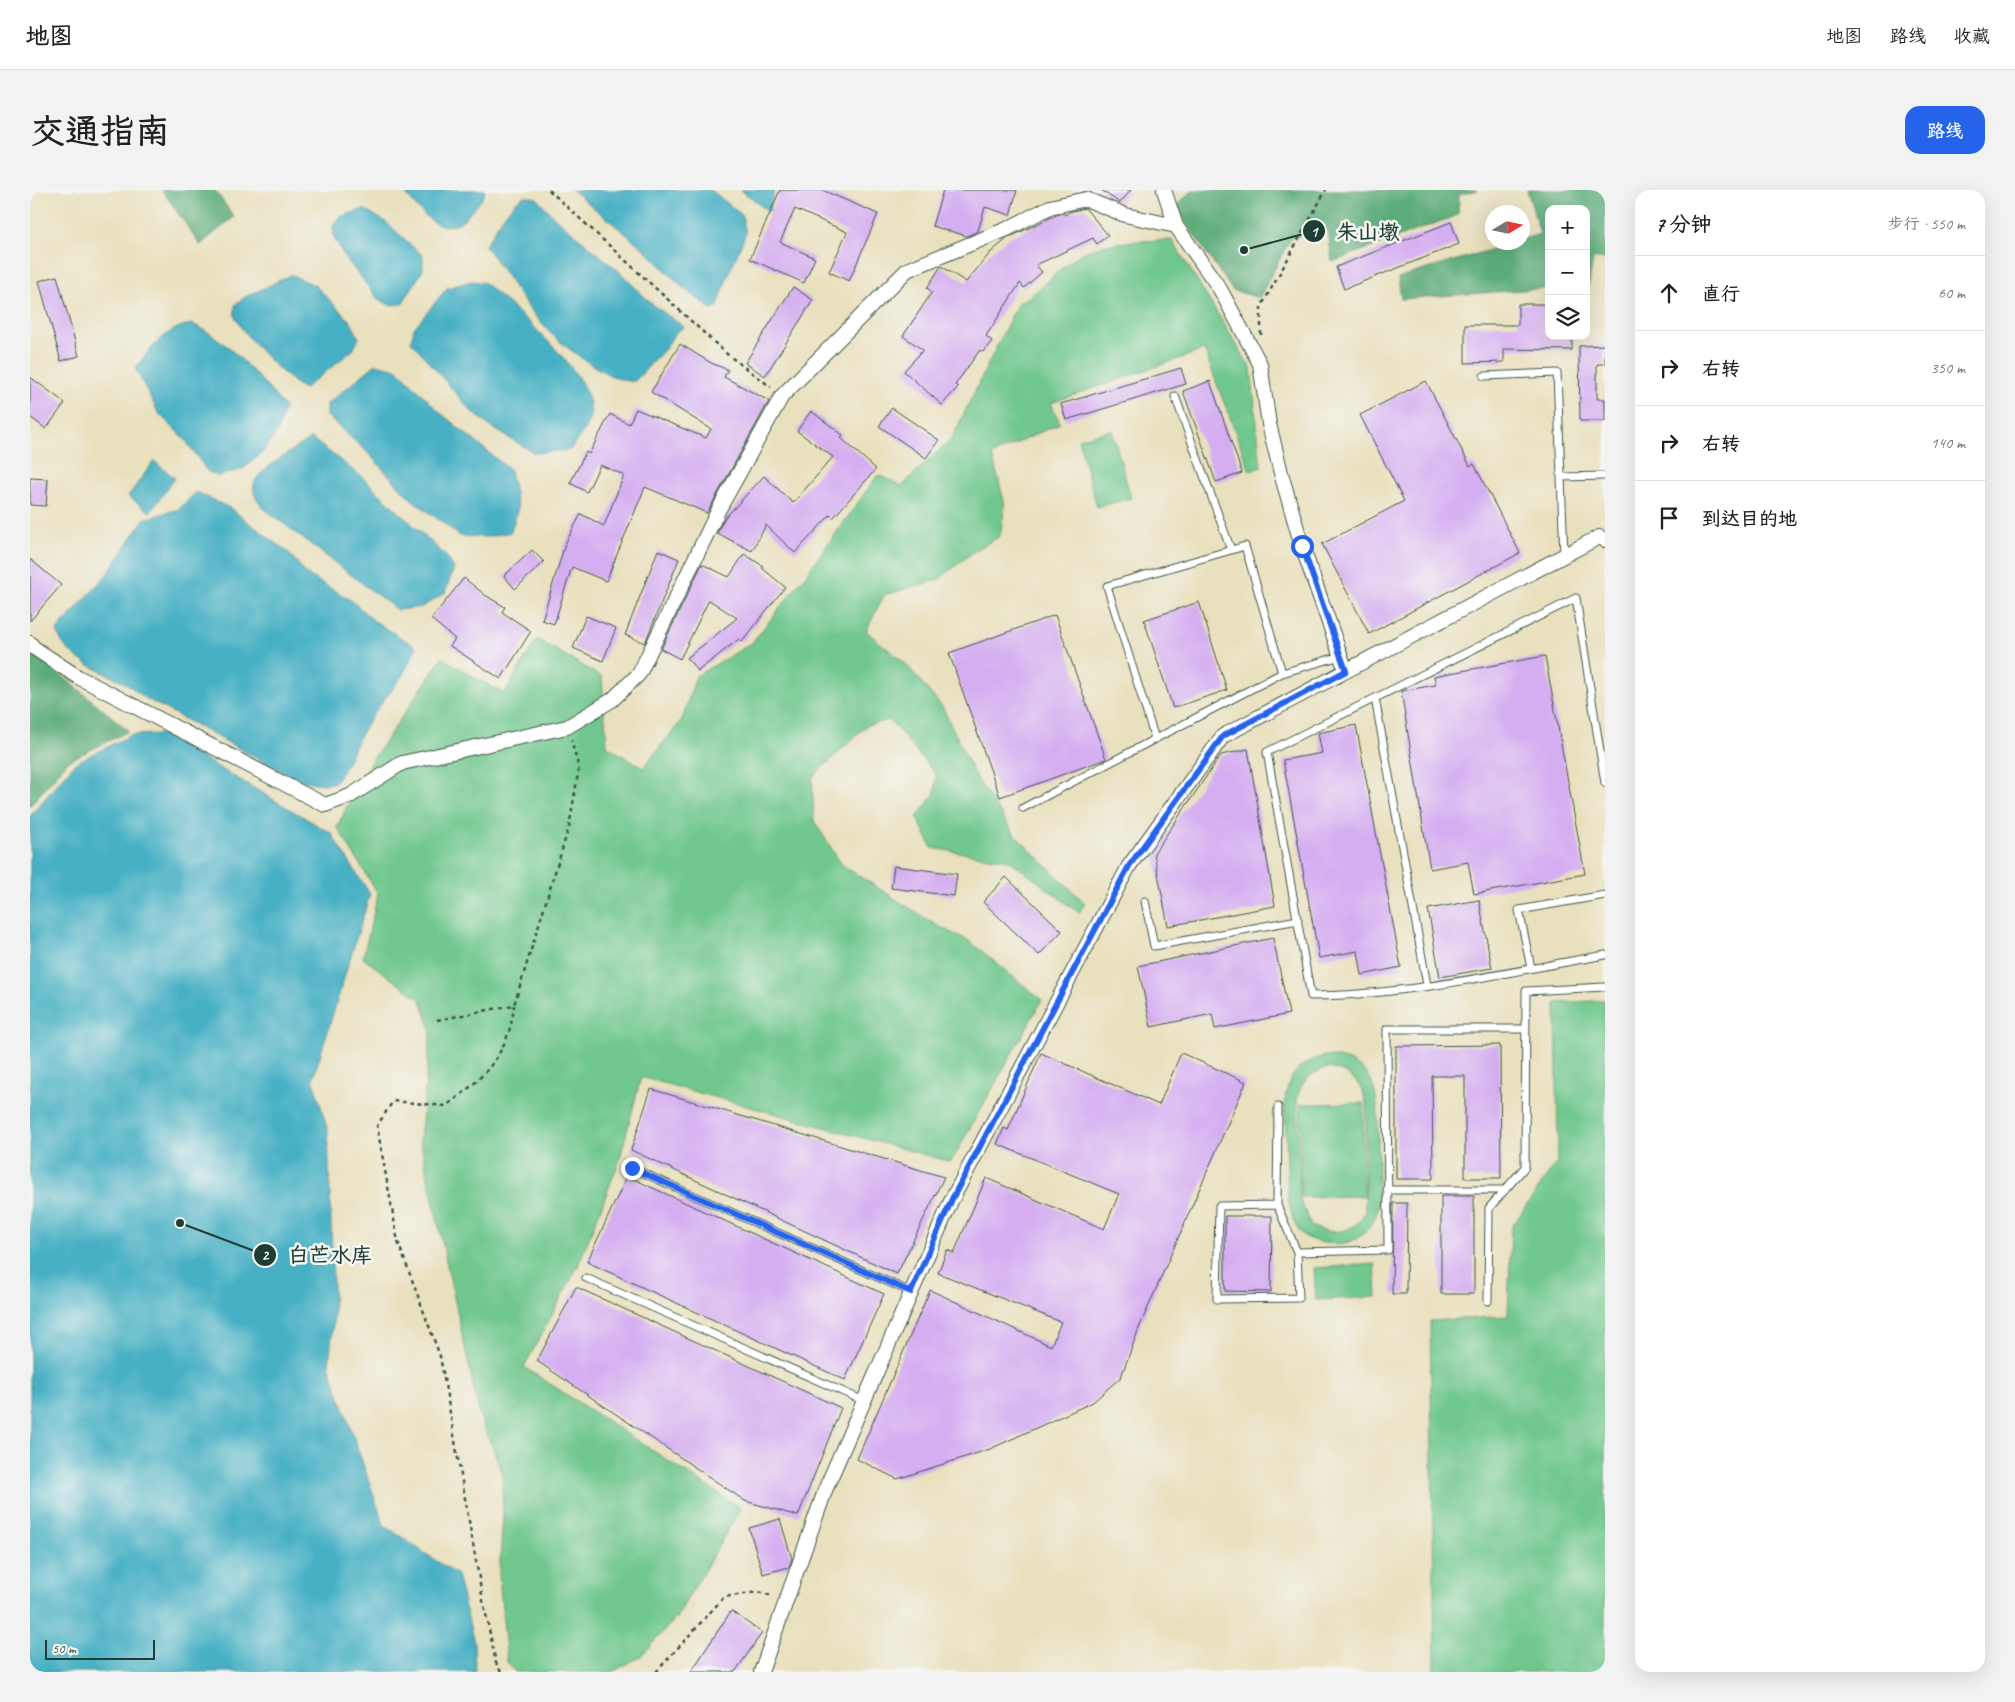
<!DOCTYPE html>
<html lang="zh">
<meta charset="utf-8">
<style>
body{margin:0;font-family:Caveat,"LXGW WenKai TC",sans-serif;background:#f2f2f2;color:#202124}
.controls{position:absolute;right:15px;top:15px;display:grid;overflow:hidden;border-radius:10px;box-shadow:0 5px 20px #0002}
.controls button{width:45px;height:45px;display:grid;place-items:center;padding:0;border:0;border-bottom:1px solid #e0e0e0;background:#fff;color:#202124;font:25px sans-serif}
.compass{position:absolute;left:1455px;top:15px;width:45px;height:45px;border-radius:50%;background:#fff;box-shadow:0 5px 20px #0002;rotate:80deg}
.scale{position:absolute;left:15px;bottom:12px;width:110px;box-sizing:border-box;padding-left:5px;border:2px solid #1f3d34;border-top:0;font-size:14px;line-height:18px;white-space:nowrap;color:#1f3d34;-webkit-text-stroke:4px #f6f6f2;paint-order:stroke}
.stop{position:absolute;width:15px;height:15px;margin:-11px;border:4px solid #2563eb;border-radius:50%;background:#fff}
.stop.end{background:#2563eb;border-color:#fff;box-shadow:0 1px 5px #0008}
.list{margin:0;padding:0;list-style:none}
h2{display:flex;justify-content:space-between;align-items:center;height:65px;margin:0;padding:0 20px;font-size:21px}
h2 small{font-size:16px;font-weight:400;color:#757577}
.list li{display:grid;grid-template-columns:32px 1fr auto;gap:15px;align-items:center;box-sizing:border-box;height:75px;padding:0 20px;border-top:1px solid #e0e0e0}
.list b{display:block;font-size:19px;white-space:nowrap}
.list em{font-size:16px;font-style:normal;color:#757577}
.icon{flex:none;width:28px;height:28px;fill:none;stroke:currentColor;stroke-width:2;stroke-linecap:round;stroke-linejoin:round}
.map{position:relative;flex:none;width:1575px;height:1482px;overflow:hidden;border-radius:15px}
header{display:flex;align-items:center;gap:30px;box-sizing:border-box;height:70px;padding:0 25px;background:#fff;border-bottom:1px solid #e0e0e0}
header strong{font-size:24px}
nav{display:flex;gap:28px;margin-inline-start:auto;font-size:18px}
.intro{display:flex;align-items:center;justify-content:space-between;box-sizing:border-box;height:120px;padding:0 30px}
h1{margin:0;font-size:35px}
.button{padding:12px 22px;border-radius:15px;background:#2563eb;color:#fff;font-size:18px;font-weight:700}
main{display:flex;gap:30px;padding:0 30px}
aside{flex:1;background:#fff;border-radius:15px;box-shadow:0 5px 20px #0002}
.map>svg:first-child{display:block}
.green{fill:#71c88e;stroke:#488261;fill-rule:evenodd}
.forest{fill:#5cac79;stroke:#3e7456}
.water{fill:#46b0c4;stroke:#32767c}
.building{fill:#d5aef1}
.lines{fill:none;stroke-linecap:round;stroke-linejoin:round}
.service-casing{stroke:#3d5549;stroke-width:9}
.minor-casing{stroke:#3d5549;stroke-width:16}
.path{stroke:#3d5549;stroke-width:2.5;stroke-dasharray:4 4;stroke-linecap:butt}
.service{stroke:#fff;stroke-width:7}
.minor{stroke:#fff;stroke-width:14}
.route{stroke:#2563eb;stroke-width:6}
.leader{fill:none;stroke:#1f3d34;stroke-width:2}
.callout-dot{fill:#1f3d34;stroke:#f6f6f2;stroke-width:2}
.mark-label{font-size:15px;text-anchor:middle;font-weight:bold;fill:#fff}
.callout-label{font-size:21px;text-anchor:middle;font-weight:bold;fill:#1f3d34;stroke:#f6f6f2;stroke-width:5;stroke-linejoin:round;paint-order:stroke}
</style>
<header>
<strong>地图</strong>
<nav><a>地图</a><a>路线</a><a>收藏</a></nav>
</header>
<div class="intro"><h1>交通指南</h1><a class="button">路线</a></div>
<main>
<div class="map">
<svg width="1575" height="1482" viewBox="0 0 1575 1482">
<rect width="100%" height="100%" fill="#f6f6f2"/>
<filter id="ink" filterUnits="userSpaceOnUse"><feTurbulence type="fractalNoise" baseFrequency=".02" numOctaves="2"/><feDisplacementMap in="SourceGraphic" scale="10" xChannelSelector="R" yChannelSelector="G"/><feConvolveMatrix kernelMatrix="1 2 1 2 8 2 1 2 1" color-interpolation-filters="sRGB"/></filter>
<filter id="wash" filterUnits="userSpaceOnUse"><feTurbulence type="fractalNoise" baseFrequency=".0096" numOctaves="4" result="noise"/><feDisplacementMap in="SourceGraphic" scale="20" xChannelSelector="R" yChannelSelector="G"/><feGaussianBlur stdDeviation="1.12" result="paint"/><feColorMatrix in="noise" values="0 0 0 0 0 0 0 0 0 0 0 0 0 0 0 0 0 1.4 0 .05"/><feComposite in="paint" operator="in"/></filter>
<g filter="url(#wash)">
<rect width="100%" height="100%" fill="#e9e0bd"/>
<!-- green -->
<path class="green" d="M1142,50L1221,178L1231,277L1220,281L1174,160L1021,213L1030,233L962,265L975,315L970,346L943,362L908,390L854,405L836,441L876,474L913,518L945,586L985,645L1055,713L1049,723L979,670L902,658L887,627L905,603L906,585L860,530L837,535L782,588L784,631L812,675L908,736L939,751L1012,810L921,972L611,887L589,972L548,1076L494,1177L711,1318L646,1428L610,1467L582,1482H485L477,1472L469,1386L473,1326L472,1281L450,1227L390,950L401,840L391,810L333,768L348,704L307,637L332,585L412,468L474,504L507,449L572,487L577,556L613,578L652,530L666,486L722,453L775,386L848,285L872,296L922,248L988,113C1013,101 1028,77 1051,64C1075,50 1115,51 1142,50Z
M1082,240L1101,308L1067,317L1048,249Z
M1575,810V1482H1405L1400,1131L1478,1126L1481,1038L1528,970L1526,813Z
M1294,866C1349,870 1348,905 1348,950C1348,972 1348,994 1348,1017C1343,1044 1322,1057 1295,1053C1288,1052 1279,1050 1273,1045C1264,1038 1261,1021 1258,1010L1255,910C1259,882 1269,875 1294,866ZM1296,878C1317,880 1332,891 1336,913L1335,1022C1324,1044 1302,1046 1281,1036L1270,1009L1267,911C1270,892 1278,885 1296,878Z
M1333,913L1334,1006L1271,1007L1270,914Z
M1345,1074L1347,1107L1286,1110L1284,1078Z"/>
<!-- forest -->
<path class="forest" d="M132,0H185L204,27L170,55Z
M1162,0H1448L1429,5L1428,25L1302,72L1298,40L1261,48L1229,108L1202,100L1145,17Z
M1497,0H1575V69H1563L1559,95H1556V19H1519V98L1371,109L1368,88L1482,53L1492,52L1493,49L1510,44Z
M0,459L99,541L38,571L0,616Z"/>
<!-- water -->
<path class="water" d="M373,0H455C454,9 446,16 440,23C414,54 390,22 373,0Z
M542,0H681L712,25L716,43L696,91L687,118L681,119L677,116L651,96L613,58Z
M711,0H744L739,22Z
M495,6L507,8L524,27L589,81L621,113L654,137L646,142L635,159L605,191C582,195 527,152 512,134C491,110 474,81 455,56C465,40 478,14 495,6Z
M334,19L356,32L393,66V80L372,114L359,115L348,109L317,70L304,48L303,36L310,27Z
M261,85L285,95L321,132L329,148L323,160L274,199C258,191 210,143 205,126C204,123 205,118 205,115L215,107Z
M442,91L455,93C482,118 569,187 560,226C558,237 546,250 540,260L504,263L461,237L440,220L381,151L384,138L417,98Z
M162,134C196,147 231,190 255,217L248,240L233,262L213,279L188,286L177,281L156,251L129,224L105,178C121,159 136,137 162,134Z
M346,174L367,179L413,225L480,280L488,318L481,342L456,347L430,346L380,308L336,261L297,226V214Z
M281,248L332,287L417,367L424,378L415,403L392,417L367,420L233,318C228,311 221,303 224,294C228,279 267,258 281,248Z
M124,271L145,288L120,322L98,306Z
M166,302L200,318L260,364L276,384L321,410L343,430L386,457C377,487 353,508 336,535C324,554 318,576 304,593L292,594L268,590L115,508C108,503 101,496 93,492C69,479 34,469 27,440L78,383L114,329L149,319Z
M131,544L301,643L340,704L283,889L298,941L304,1125L299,1175L354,1335L427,1385L444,1452L445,1482H0V626L45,573L101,545Z"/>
<g id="blocks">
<!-- building -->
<path class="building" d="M750,0H792L848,24L819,91L799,82L817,42L765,19L750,52L785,68L774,93L720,69Z
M913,0H987L980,25L955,17L948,41L937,46L902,36Z
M1071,0H1101L1090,13Z
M1055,18L1078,45L1067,54L1063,48L1006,75L1012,82L994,98L990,93L956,146L962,151L953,162L950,160L925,195L928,197L912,215L874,181L893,160L873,146L902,102L897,98L911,76L936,92L961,62L978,48L1026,25L1034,23L1035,25L1039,22Z
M1421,32L1429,54L1314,99L1306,77Z
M27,86L49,166L31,171L9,91Z
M763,97L783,110L735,186L715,173Z
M1488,114H1519V146H1542V160L1474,159V172L1435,173V135H1488Z
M650,154L681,173L698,180L694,187L739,211L677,323L615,297L576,391L542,377L524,434L512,430L535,354L551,324L574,336L594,285L570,275L557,302L540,293L556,262L559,264L580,224L599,234L606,219L676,248L681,239L621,202Z
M1575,155V174H1567V209H1575V231H1550L1549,156Z
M1151,178L1156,194L1036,230L1031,214Z
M0,187L35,213L16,239L0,227Z
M1180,191L1212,283L1186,292L1153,201Z
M1396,191L1440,276L1444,274L1490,363L1339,444L1292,354L1374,311L1330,225Z
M862,218L909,250L896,268L849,236Z
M781,221L813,245L811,248L846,279L803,328L800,325L765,363L736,335L722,361L687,343L694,329L734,286L763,313L803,267L767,241Z
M0,288L18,289L16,316L0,315Z
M502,360L514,372L485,399L474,386Z
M628,360L649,369L615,453L595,445Z
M714,364L733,376L732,378L755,397L712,452L709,449L668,481L657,468L707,428L679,410L650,469L631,459L672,374L699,387Z
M0,369L31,395L0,431Z
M434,388L455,405L475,417L472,422L501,441L471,489L420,456L425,449L401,429Z
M1169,412L1197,500L1143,518L1114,430Z
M1025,425L1076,569L970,607L919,463Z
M556,426L586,438L573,471L543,458Z
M1515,466L1555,684L1444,704L1438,672L1400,679L1371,501L1406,495L1404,486Z
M1326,535L1371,777L1332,785L1328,761L1289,768L1253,570L1292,563L1288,543Z
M1218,559L1245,716L1138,736L1124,663L1191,565Z
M864,676L927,684L924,706L861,698Z
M976,687L1032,741L1009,765L953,712Z
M1449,710L1462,778L1410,787L1398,719Z
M1243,748L1259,824L1185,839L1182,824L1121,837L1108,776Z
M1470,855L1471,988H1435V886H1402L1403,989H1366V856Z
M1011,863L1129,915L1151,863L1216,892L1109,1138L1091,1187L1063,1212L960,1259L867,1289L827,1269L900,1100L1021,1156L1031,1132L908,1083L917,1060L924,1063L956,988L1074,1039L1089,1004L967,954L974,938L978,940Z
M621,899L914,987L867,1084L601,960Z
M597,986L854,1104L815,1190L557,1072Z
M1411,1006H1444V1104H1411Z
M1363,1013H1377L1376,1104H1362Z
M1195,1026H1242L1241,1102L1195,1101Z
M546,1097L811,1218L768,1326L715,1311L507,1171Z
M750,1329L762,1369L759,1377L733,1384L719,1338Z
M701,1421L732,1443L705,1482H661Z"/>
</g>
</g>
<g filter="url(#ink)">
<use href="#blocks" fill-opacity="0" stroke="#3d5549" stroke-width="1"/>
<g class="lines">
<defs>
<path id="service" d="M1454,186L1527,183L1534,365
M1145,206L1201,360
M1531,287L1575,286
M1252,483L1125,549L1077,396L1215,356L1252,483L1311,466
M1345,508L1397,795
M1575,593L1546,408L1237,562L1281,806C1380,805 1478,782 1575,765
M993,618L1125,549
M1115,711L1124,756L1268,730
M1501,778L1489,720L1575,705
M1248,917L1247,1015L1267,1062
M602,978L881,1102
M1357,1000H1475
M1247,1015L1189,1016L1187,1109L1269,1108L1267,1062L1358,1060L1357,839H1496
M556,1088L834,1211
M1458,1111L1459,1018L1495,977L1496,801L1575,797"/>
<path id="minor" d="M1134,0L1146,36
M0,453L4,458L48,487L295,615L320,606L372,573L537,537L582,510L609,484L689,319L752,206L877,80L977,39L1020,17L1056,9L1095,25L1146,36L1190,99L1230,174L1239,234L1252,287L1272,356L1316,481
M731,1482L796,1298L922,1009L1099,676L1193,546L1569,347L1575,350"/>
</defs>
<!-- service casing -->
<use href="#service" class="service-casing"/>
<!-- minor casing -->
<use href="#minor" class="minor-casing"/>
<!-- path -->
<path class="path" d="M519,0L698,165L741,197
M1231,145V117L1296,0
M407,830L484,815L539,637L549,578L541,550
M471,1482L466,1473L452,1405L410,1166L368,1052L347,936L363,911L416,916C453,889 480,863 484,815
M626,1482L694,1407L728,1402L743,1406"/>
<!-- service -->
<use href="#service" class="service"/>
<!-- minor -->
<use href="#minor" class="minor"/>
</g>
</g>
<g class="lines" filter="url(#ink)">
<!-- route -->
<path class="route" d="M602,978L881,1102L922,1009L1099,676L1193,546L1316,481L1272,356"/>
</g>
<!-- callouts -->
<path class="leader" d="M1214 60L1284 41M150 1033L235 1065"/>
<g class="callout-dot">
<circle cx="1214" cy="60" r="5"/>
<circle cx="150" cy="1033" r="5"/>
<circle cx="1284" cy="41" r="12"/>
<circle cx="235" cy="1065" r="12"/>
</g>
<g class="mark-label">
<text x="1284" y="47">1</text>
<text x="235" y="1070">2</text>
</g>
<g class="callout-label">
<text x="1338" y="49">朱山墩</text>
<text x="300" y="1072">白芒水库</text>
</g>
</svg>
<div class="controls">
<button>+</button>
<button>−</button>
<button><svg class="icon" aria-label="layers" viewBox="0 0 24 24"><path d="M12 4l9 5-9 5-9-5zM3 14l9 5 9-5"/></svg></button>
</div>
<svg class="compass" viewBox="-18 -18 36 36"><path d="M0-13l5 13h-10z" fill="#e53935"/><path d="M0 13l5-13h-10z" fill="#757577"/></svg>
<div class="scale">50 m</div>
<div class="stop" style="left:1272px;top:356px"></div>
<div class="stop end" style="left:602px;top:978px"></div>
</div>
<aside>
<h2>7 分钟<small>步行 · 550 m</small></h2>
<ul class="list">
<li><svg class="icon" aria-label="ahead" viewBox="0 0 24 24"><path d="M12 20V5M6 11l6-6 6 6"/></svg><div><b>直行</b></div><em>60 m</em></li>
<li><svg class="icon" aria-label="right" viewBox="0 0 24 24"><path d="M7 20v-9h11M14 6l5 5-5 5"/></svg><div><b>右转</b></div><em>350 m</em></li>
<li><svg class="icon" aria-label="right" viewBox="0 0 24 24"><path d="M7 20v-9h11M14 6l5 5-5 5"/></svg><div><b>右转</b></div><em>140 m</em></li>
<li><svg class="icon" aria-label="arrive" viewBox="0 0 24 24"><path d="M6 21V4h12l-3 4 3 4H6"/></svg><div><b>到达目的地</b></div></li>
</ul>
</aside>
</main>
